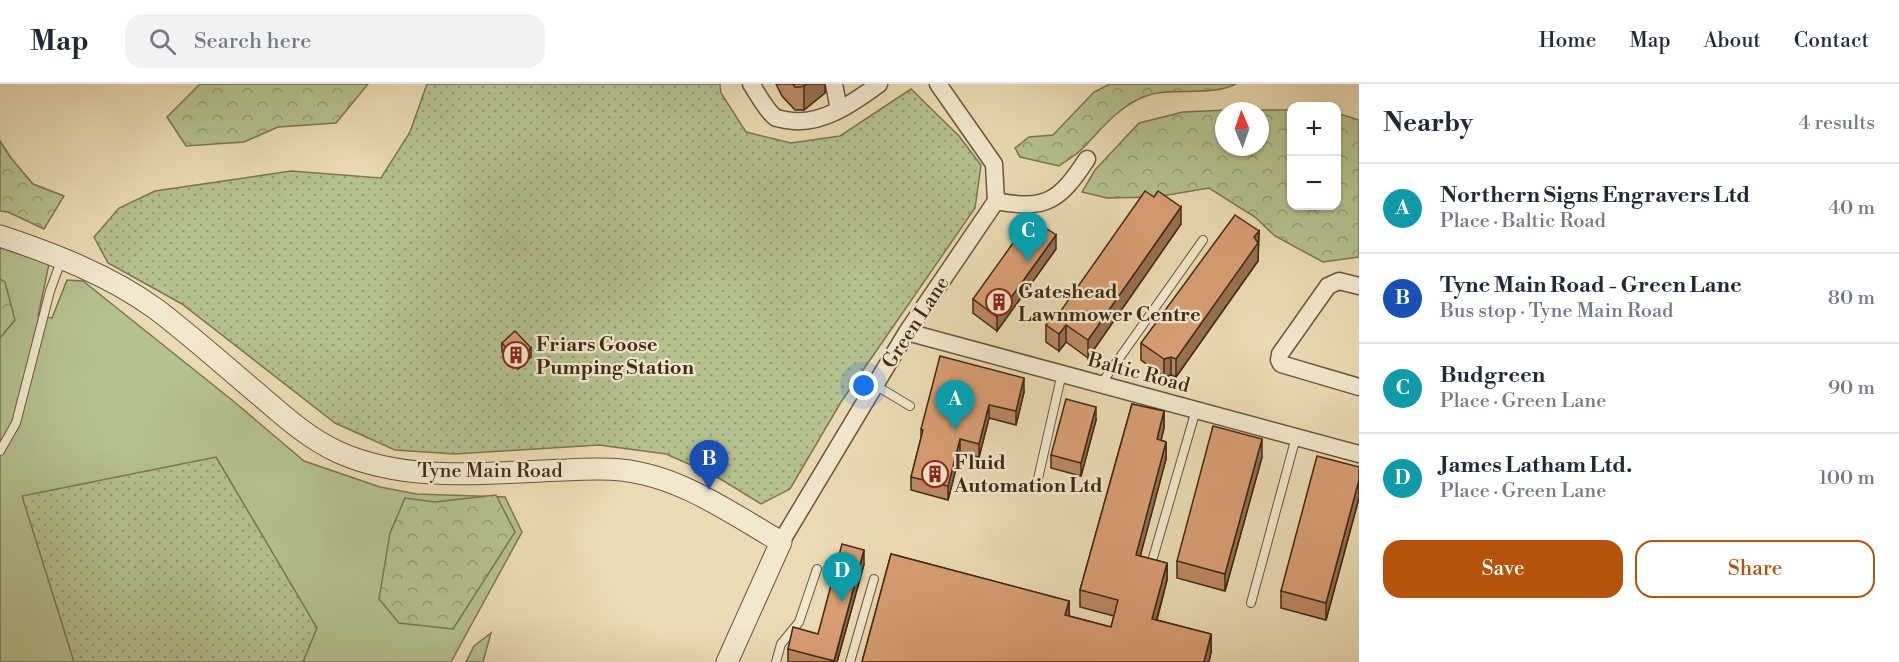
<!DOCTYPE html>
<meta charset="utf-8">
<style>
body{margin:0;font-family:"Libre Bodoni",serif;background:#f2f2f3;color:#1f2937}
.controls{position:absolute;right:18px;top:18px;display:grid;overflow:hidden;border-radius:12px;box-shadow:0 2px 4px #0004}
.controls button{width:54px;height:54px;display:grid;place-items:center;padding:0;border:0;border-bottom:2px solid #e0e1e3;background:#fff;color:#1f2937;font:30px sans-serif}
.compass{position:absolute;left:1215px;top:18px;width:54px;height:54px;border-radius:50%;background:#fff;box-shadow:0 2px 4px #0004;rotate:358deg}
.you{position:absolute;left:864px;top:302px;width:21px;height:21px;margin:-15px;border:4px solid #fff;border-radius:50%;background:#1a73e8;box-shadow:0 0 0 9px #1a73e833}
.badge{display:grid;place-items:center;width:39px;height:39px;border-radius:50%;background:#b45309;color:#fff;font-size:20px;font-weight:700}
.pin{position:absolute;translate:-50% -50px;filter:drop-shadow(0 2px 3px #0008)}
.pin::after{content:'';position:absolute;top:32px;width:21px;height:18px;background:inherit;clip-path:polygon(0 0,100% 0,50% 100%)}
.list{margin:0;padding:0;list-style:none}
h2{display:flex;justify-content:space-between;align-items:center;height:78px;margin:0;padding:0 24px;font-size:26px}
h2 small{font-size:20px;font-weight:400;color:#747a83}
.list li{display:grid;grid-template-columns:39px 1fr auto;gap:18px;align-items:center;box-sizing:border-box;height:90px;padding:0 24px;border-top:2px solid #e0e1e3}
.list b{display:block;font-size:22px;white-space:nowrap}
.list p{margin:0;font-size:20px;white-space:nowrap;color:#747a83}
.list em{font-size:20px;font-style:normal;color:#747a83}
.actions{display:flex;gap:12px;padding:18px 24px}
.actions a{flex:1;padding:14px 0;border:2px solid #b45309;border-radius:18px;text-align:center;font-size:21px;color:#b45309}
.actions .main{background:#b45309;color:#fff}
.icon{flex:none;width:33px;height:33px;fill:none;stroke:currentColor;stroke-width:2;stroke-linecap:round;stroke-linejoin:round}
.map{position:relative;flex:none;width:1359px;height:578px;overflow:hidden}
header{display:flex;align-items:center;gap:36px;box-sizing:border-box;height:84px;padding:0 30px;background:#fff;border-bottom:2px solid #e0e1e3}
header strong{font-size:28px}
nav{display:flex;gap:33px;margin-inline-start:auto;font-size:21px}
.search{width:420px;height:54px;background:#f2f2f3;display:flex;align-items:center;gap:15px;box-sizing:border-box;padding:0 21px;border-radius:18px;color:#747a83;font-size:22px}
main{display:flex}
aside{flex:1;background:#fff}
.map>svg:first-child{display:block}
.grass{fill:#b5c18f;stroke:#7b7653;stroke-width:1.5}
.forest{fill:url(#forest-crowns);stroke:#7b7653;stroke-width:1.5;fill-rule:evenodd}
.park{fill:url(#park-dots);stroke:#7b7653;stroke-width:1.5}
.lines{fill:none;stroke-linecap:round;stroke-linejoin:round}
.service-casing{stroke:#6c563e;stroke-width:10}
.minor-casing{stroke:#6c563e;stroke-width:19}
.tertiary-casing{stroke:#6c563e;stroke-width:23}
.service{stroke:#f2e8ce;stroke-width:8}
.minor{stroke:#f2e8ce;stroke-width:16}
.tertiary{stroke:#f2e8ce;stroke-width:21}
.wall{fill:#bb8863;stroke:#412a17;stroke-width:1.5}
.shaded-wall{fill:#986f50;stroke:#412a17;stroke-width:1.5}
.building{fill:#d99e73;stroke:#412a17;stroke-width:1.5}
.labels{text-anchor:middle;stroke-width:4.5;stroke-linejoin:round;paint-order:stroke}
.poi-label{font-size:20px;font-weight:bold;fill:#412a17;stroke:#f2e8ce;text-anchor:start}
.street-label{font-size:20px;fill:#412a17;stroke:#f2e8ce}
</style>
<header>
<strong>Map</strong>
<div class="search"><svg class="icon" aria-label="search" viewBox="0 0 24 24"><circle cx="10" cy="10" r="6"/><path d="M15 15l6 6"/></svg>Search here</div>
<nav><a>Home</a><a>Map</a><a>About</a><a>Contact</a></nav>
</header>
<main>
<div class="map">
<svg width="1359" height="578" viewBox="0 0 1359 578">
<defs>
<pattern id="forest-crowns" width="20" height="18" patternUnits="userSpaceOnUse" patternTransform="scale(1.5)"><rect width="20" height="18" fill="#b5c18f"/><path d="M2 6a3 3 0 1 1 6 0M12 15a3 3 0 1 1 6 0" fill="none" stroke="#959d74"/></pattern>
<pattern id="park-dots" width="8" height="8" patternUnits="userSpaceOnUse" patternTransform="scale(1.5)"><rect width="8" height="8" fill="#b5c18f"/><path d="M2 2h.1M6 6h.1" fill="none" stroke="#959d74" stroke-width="1.8" stroke-linecap="round"/></pattern>
</defs>
<rect width="100%" height="100%" fill="#ebdbb4"/>
<filter id="stains"><feTurbulence type="fractalNoise" baseFrequency=".00333" numOctaves="4"/><feColorMatrix values="0 0 0 0 .2 0 0 0 0 .09 0 0 0 0 .02 0 0 0 .5 -.17"/></filter>
<radialGradient id="worn" r=".72"><stop offset=".6" stop-color="#630" stop-opacity="0"/><stop offset="1" stop-color="#630" stop-opacity=".3"/></radialGradient>
<!-- grass -->
<path class="grass" d="M0,163L49,180L38,232L52,234L67,196L83,197L232,316L304,377L380,403L417,410L505,413L522,448L451,578H0Z
M491,549L483,578H466L474,562Z"/>
<!-- forest -->
<path class="forest" d="M200,0H368L336,39L278,43L244,58L186,62L167,33Z
M1110,0H1236C1206,14 1171,1 1141,14C1116,25 1100,47 1082,65C1075,72 1067,76 1059,82L1020,73L1015,64L1029,53L1053,51L1094,8Z
M1227,26H1291L1292,122H1336L1337,29L1359,36V173L1323,178L1275,152L1255,133L1209,104L1156,113L1107,114L1082,108L1095,86L1139,39L1183,28ZM1224,27H1260V63H1224Z
M0,57L11,74L33,100L64,112L44,145L8,128L0,127Z
M0,195L5,198L15,236L0,254Z
M496,411L515,448L453,545L399,539L379,515L390,449L405,414L435,418Z"/>
<!-- park -->
<path class="park" d="M427,0H720L721,9L746,48L791,59L840,52L911,5L959,52L981,81L975,124L841,318L790,405L761,420L714,391L666,370L599,361L455,370L395,366L335,339L182,220L108,179L94,153L119,124L155,107L291,87L381,94L410,48Z
M216,373L317,544L303,578H74L22,412Z"/>
<g class="lines">
<defs>
<path id="service" d="M1101,300L1203,156
M875,301L910,322
M0,367L16,339L50,207L62,174
M1037,399L1062,289
M1150,484L1196,326
M1251,519L1296,353
M776,578L781,560L799,538L817,485
M850,578L874,495"/>
<path id="minor" d="M751,0C758,10 766,27 776,34C777,34 785,36 786,36C820,43 853,19 879,0
M834,0L839,26
M996,117C1047,127 1060,116 1087,75
M1359,202L1339,197L1328,202L1280,270L1279,276L1281,280L1359,303
M907,248L1359,370
M781,458L907,248L996,117L994,80L938,0"/>
<path id="tertiary" d="M0,152C54,170 109,191 156,225C193,253 228,285 264,315C287,335 310,355 338,368C409,400 490,388 566,386C584,385 603,384 621,386C680,392 731,429 781,458L727,578"/>
</defs>
<!-- service casing -->
<use href="#service" class="service-casing"/>
<!-- minor casing -->
<use href="#minor" class="minor-casing"/>
<!-- tertiary casing -->
<use href="#tertiary" class="tertiary-casing"/>
<!-- service -->
<use href="#service" class="service"/>
<!-- minor -->
<use href="#minor" class="minor"/>
<!-- tertiary -->
<use href="#tertiary" class="tertiary"/>
</g>
<!-- wall -->
<path class="wall" d="M776,0H825V9L804,26H795L782,12Z
M1181,140L1088,274L1066,258L1059,267L1046,258V241L1058,231Z
M1259,147L1258,177L1176,293L1171,291L1164,293L1141,276V259Z
M1056,165L997,247L973,229V215Z
M502,259L531,273L518,285L502,268Z
M1024,308L1016,341L989,334L979,373L960,369L948,416L911,406V393L921,354V345Z
M1132,320L1164,327V344L1161,356L1166,358V375L1140,472L1167,479V496L1157,536L1211,550V568L1209,578H862L891,470L1069,517V532L1111,543L1114,532L1080,523V506Z
M1096,336L1081,392L1051,384V371Z
M1262,373L1225,507L1177,494V477Z
M1359,383V414L1326,536L1281,524V507Z
M864,480L837,578H788V565L818,550Z"/>
<!-- shaded-wall -->
<path class="shaded-wall" d="M807,0H825V9L804,26V2Z
M1181,123V140L1088,274V256Z
M1259,147L1258,177L1176,293V275L1254,153Z
M1056,151V165L997,247V233Z
M1066,241V258L1059,267V250Z
M531,264V273L518,285V276Z
M1171,273V291L1164,293V275Z
M1024,294V308L1016,341V327Z
M989,321V334L979,373V360Z
M1096,323V336L1081,392V379Z
M1164,327V344L1157,373V355Z
M960,355V369L948,416V402Z
M1262,355V373L1225,507V490Z
M1166,358V375L1136,488V471Z
M1359,396V414L1326,536V519Z
M864,466V480L837,578H834Z
M1167,479V496L1152,552V535Z
M1069,517V534L1065,531Z
M1211,550V568L1209,578H1204Z"/>
<!-- building -->
<path class="building" d="M793,0H807L804,2L799,3H795Z
M1145,107L1154,113L1158,107L1181,123L1088,256L1066,241L1059,250L1046,241L1055,229L1058,231Z
M1235,131L1259,147L1254,153L1258,159L1176,275L1171,273L1164,275L1141,259Z
M1031,134L1056,151L997,233L973,215Z
M515,247L531,264L518,276L502,259Z
M940,272L1024,294L1016,327L989,321L979,360L960,355L948,402L911,393L923,346L921,345Z
M1066,315L1096,323L1081,379L1051,371Z
M1132,320L1164,327L1157,355L1166,358L1136,471L1167,479L1152,535L1211,550L1204,578H862L891,470L1069,517L1065,531L1111,543L1118,516L1080,506Z
M1213,342L1262,355L1225,490L1177,477Z
M1317,372L1359,383V396L1326,519L1281,507Z
M842,460L864,466L834,577L788,565L793,543L818,550Z"/>
<!-- icons -->
<defs>
<symbol id="building-ring" viewBox="-11 -11 22 22"><circle r="9.5" fill="#f2e8ce" stroke="#8f2418" stroke-width="1.5"/><path d="M-4-6H4V6H1V3H-1V6H-4ZM-2.5-4.3h1.7v1.8h-1.7ZM.8-4.3h1.7v1.8H.8ZM-2.5-1h1.7V.8h-1.7ZM.8-1h1.7V.8H.8Z" fill="#8f2418"/></symbol>
</defs>
<g fill-rule="evenodd">
<use href="#building-ring" x="984" y="203" width="30" height="30"/>
<use href="#building-ring" x="501" y="256" width="30" height="30"/>
<use href="#building-ring" x="920" y="375" width="30" height="30"/>
</g>
<g class="labels">
<!-- poi labels -->
<g class="poi-label">
<text x="1018" y="214">Gateshead<tspan x="1018" dy="23">Lawnmower Centre</tspan></text>
<text x="536" y="267">Friars Goose<tspan x="536" dy="23">Pumping Station</tspan></text>
<text x="954" y="385">Fluid<tspan x="954" dy="23">Automation Ltd</tspan></text>
</g>
<!-- street labels -->
<g class="street-label">
<text transform="translate(915 238) rotate(-57)" y="7">Green Lane</text>
<text transform="translate(1139 288) rotate(15)" y="7">Baltic Road</text>
<text x="490" y="393">Tyne Main Road</text>
</g>
</g>
<rect width="100%" height="100%" filter="url(#stains)"/>
<rect width="100%" height="100%" fill="url(#worn)"/>
</svg>
<div class="controls">
<button>+</button>
<button>−</button>
</div>
<svg class="compass" viewBox="-18 -18 36 36"><path d="M0-13l5 13h-10z" fill="#e53935"/><path d="M0 13l5-13h-10z" fill="#747a83"/></svg>
<div class="you"></div>
<div class="pin badge" style="left:955px;top:346px;background:#0f9aa8">A</div>
<div class="pin badge" style="left:709px;top:406px;background:#1a4fb4">B</div>
<div class="pin badge" style="left:1028px;top:178px;background:#0f9aa8">C</div>
<div class="pin badge" style="left:842px;top:518px;background:#0f9aa8">D</div>
</div>
<aside>
<h2>Nearby<small>4 results</small></h2>
<ul class="list">
<li><span class="badge" style="background:#0f9aa8">A</span><div><b>Northern Signs Engravers Ltd</b><p>Place · Baltic Road</p></div><em>40 m</em></li>
<li><span class="badge" style="background:#1a4fb4">B</span><div><b>Tyne Main Road - Green Lane</b><p>Bus stop · Tyne Main Road</p></div><em>80 m</em></li>
<li><span class="badge" style="background:#0f9aa8">C</span><div><b>Budgreen</b><p>Place · Green Lane</p></div><em>90 m</em></li>
<li><span class="badge" style="background:#0f9aa8">D</span><div><b>James Latham Ltd.</b><p>Place · Green Lane</p></div><em>100 m</em></li>
</ul>
<div class="actions"><a class="main">Save</a><a>Share</a></div>
</aside>
</main>
